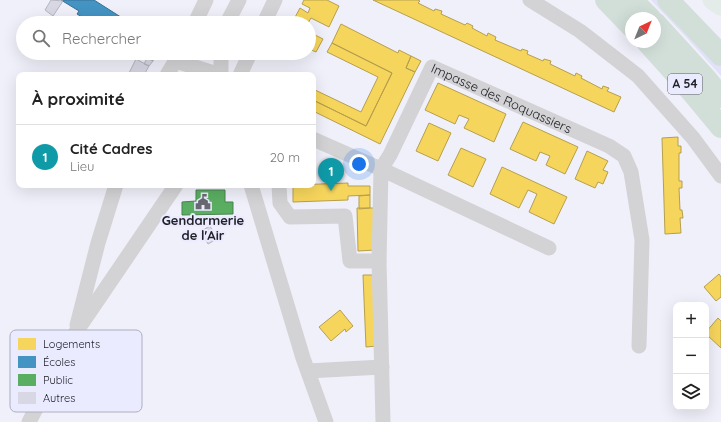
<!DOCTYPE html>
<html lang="fr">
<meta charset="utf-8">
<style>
body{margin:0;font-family:Quicksand,sans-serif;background:#f6f6f6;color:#222}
.controls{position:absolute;right:12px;bottom:12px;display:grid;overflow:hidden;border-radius:8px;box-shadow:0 4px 16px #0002}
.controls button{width:36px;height:36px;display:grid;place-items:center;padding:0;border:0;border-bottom:1px solid #e0e0e0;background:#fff;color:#222;font:20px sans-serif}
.compass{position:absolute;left:625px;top:12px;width:36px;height:36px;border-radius:50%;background:#fff;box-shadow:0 4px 16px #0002;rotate:43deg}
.you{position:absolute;left:359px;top:164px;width:14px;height:14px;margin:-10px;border:3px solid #fff;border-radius:50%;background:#1a73e8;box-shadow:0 0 0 6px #1a73e833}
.badge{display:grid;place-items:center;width:26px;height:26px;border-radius:50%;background:#696972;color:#fff;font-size:13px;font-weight:700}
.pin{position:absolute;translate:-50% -33px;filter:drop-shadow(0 1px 2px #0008)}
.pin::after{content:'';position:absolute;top:21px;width:14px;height:12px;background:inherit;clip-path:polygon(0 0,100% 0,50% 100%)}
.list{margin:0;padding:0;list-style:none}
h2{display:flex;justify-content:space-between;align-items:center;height:52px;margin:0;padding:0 16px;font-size:17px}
h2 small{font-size:13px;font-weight:400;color:#767676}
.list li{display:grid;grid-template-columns:26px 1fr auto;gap:12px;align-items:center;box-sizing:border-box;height:64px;padding:0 16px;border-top:1px solid #e0e0e0}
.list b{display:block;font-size:15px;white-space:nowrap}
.list p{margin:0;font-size:13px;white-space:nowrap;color:#767676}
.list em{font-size:13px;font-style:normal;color:#767676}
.icon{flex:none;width:22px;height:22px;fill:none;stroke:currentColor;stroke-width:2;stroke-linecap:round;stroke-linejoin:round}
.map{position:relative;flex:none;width:721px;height:422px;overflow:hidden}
.search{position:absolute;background:#fff;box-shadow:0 4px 16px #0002;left:16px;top:16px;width:300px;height:44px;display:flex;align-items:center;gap:10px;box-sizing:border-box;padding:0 14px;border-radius:22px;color:#767676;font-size:15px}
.panel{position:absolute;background:#fff;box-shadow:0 4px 16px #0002;left:16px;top:72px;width:300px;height:116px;border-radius:8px}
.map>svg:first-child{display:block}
.green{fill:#e1e2fa}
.homes{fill:#f6d55c;stroke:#b69f4d}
.schools{fill:#4393c3;stroke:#387095}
.public{fill:#5aae61;stroke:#498350}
.building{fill:#d8d8e5;stroke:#b6b6bf}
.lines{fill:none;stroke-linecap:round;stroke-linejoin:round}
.minor{stroke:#d3d3d5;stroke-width:15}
.major{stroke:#e3ece8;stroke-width:19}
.highway{stroke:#d2dfd9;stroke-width:22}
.labels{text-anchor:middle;stroke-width:4;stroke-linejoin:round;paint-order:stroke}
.shield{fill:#ebebff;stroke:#5d5d69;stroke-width:1}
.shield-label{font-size:12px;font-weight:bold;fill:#202029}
.street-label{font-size:13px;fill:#202029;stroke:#ebebff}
.poi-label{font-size:13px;font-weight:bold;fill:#202029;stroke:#ebebff}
.key{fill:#ebebff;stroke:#aeaebf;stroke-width:1}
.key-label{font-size:11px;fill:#202029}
</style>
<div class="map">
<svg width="721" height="422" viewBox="0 0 721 422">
<rect width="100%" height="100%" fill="#f0f0fa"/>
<!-- green -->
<path class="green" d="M651,0H663L721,63V76L687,38Z"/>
<!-- homes -->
<path class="homes" d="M304,0H327L339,6L329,27L311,18L308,23H292L300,8L308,13L310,8L302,4Z
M373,0H418L420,1L418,3L434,11L435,9L442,11L441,14L465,25L467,23L473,26L472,28L487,36L488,33L496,37L495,40L521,51L522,49L528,51L527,54L543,61L544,59L551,61L550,64L575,76L576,73L582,76L581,78L602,89L603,86L609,88L607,91L621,97L614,112Z
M341,24L398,53L399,50L411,56L406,68L415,72L380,144L313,111V100L366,126L392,73L332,43Z
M309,32L323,39L316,52L309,49Z
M332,43L392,73L366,126L313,100V89L361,112L378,77L327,52Z
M411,56L421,61L415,72L406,68Z
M438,83L506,114L494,142L464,128L469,119L459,115L455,124L425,110Z
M523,122L578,147L565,174L546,165L550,156L540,152L536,161L510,149Z
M429,123L451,133L438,161L416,151Z
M678,137V146H681V153H679V181H682V188H679L680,210H682L683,218H680L681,233L665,234L662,138Z
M461,148L486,159L473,187L448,175Z
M587,151L608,161L603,170L608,172L603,184L598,182L595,188L575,179Z
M502,167L567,197L554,224L529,212L537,194L528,190L519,208L490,194Z
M348,183V186H370V195L348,196V200L293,202V185Z
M370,195V208L359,209V196Z
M357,208H374L375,250L358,251Z
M719,274L721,277V297L716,301L704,287Z
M363,275H375L377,346L366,347Z
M340,310L353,326L346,332L345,329L331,341L319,327Z
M718,318L721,321V348L706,334V332Z"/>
<!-- schools -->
<path class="schools" d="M61,0H94L127,21L128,20L133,23H91L77,14L79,11Z"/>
<!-- public -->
<path class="public" d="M196,190H225V202H233V214L182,215V202L196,201Z"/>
<!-- building -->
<path class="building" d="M51,0L63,1L53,16L45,10Z
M138,53H157L153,61Z
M147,58L153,61L149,66L144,64Z
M136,59L149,66L144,75H128Z
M210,226L217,239L208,244L201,231Z"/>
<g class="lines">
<!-- minor -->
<g class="minor">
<path d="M530,0L580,31L638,76L693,138L721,176"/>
<path d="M195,23L206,0"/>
<path d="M227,23L239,0"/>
<path d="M264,23L275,0"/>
<path d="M221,53V75"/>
<path d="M176,61L220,75"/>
<path d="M167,75L180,53"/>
<path d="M240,75L250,53"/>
<path d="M313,139L381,169L379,261L383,422"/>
<path d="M251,185L303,358L326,422"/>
<path d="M279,185L280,203L290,217L345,216L350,261H379"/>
<path id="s1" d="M549,248L381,169L390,155L432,67L609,146L624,156L631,172L642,240L639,346"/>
<path d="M77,325L98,243L116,185"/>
<path d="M308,371L382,367"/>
<path d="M29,422L74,335L176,185"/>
</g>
<!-- major -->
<path class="major" d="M712,0L721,6"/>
<!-- highway -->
<path class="highway" d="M606,0L631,26
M632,0L650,18
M668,0L721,55
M655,23L707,80L721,97
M647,42L692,92L721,127"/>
</g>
<!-- icons -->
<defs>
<symbol id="civic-bare" viewBox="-9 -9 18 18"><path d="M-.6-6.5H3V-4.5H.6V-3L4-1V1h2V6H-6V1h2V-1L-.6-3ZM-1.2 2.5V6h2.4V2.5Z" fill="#696972" stroke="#ebebff" stroke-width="2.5" paint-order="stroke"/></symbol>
</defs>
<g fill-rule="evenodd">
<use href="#civic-bare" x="192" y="191" width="22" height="22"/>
</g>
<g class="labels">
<!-- shield labels -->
<rect class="shield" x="668" y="74" width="34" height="20" rx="3"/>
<g class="shield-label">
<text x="685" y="88">A 54</text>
</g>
<!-- street labels -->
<g class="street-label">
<text dy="5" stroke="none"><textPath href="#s1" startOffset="376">Impasse des Roquassiers</textPath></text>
</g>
<!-- poi labels -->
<g class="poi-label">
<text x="203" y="225">Gendarmerie<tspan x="203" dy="15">de l'Air</tspan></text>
</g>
</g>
<!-- legend -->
<rect x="10" y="330" width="132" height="82" rx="6" class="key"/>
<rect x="18" y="338" width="18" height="12" fill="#f6d55c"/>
<rect x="18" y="356" width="18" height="12" fill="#4393c3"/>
<rect x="18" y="374" width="18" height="12" fill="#5aae61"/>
<rect x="18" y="392" width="18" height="12" fill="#d8d8e5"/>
<g class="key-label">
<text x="43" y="348">Logements</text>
<text x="43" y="366">Écoles</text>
<text x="43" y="384">Public</text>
<text x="43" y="402">Autres</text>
</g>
</svg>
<div class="controls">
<button>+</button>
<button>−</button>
<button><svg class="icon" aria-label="layers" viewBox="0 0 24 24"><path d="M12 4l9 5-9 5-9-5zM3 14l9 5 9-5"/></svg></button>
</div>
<svg class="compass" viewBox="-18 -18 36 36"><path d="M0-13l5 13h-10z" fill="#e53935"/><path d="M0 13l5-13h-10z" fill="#767676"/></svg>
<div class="you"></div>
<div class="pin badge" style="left:331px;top:191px;background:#0f9aa8">1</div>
<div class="search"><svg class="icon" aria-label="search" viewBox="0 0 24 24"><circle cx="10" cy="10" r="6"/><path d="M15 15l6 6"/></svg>Rechercher</div>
<section class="panel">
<h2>À proximité<small></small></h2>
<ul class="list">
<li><span class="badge" style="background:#0f9aa8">1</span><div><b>Cité Cadres</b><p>Lieu</p></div><em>20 m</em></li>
</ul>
</section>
</div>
